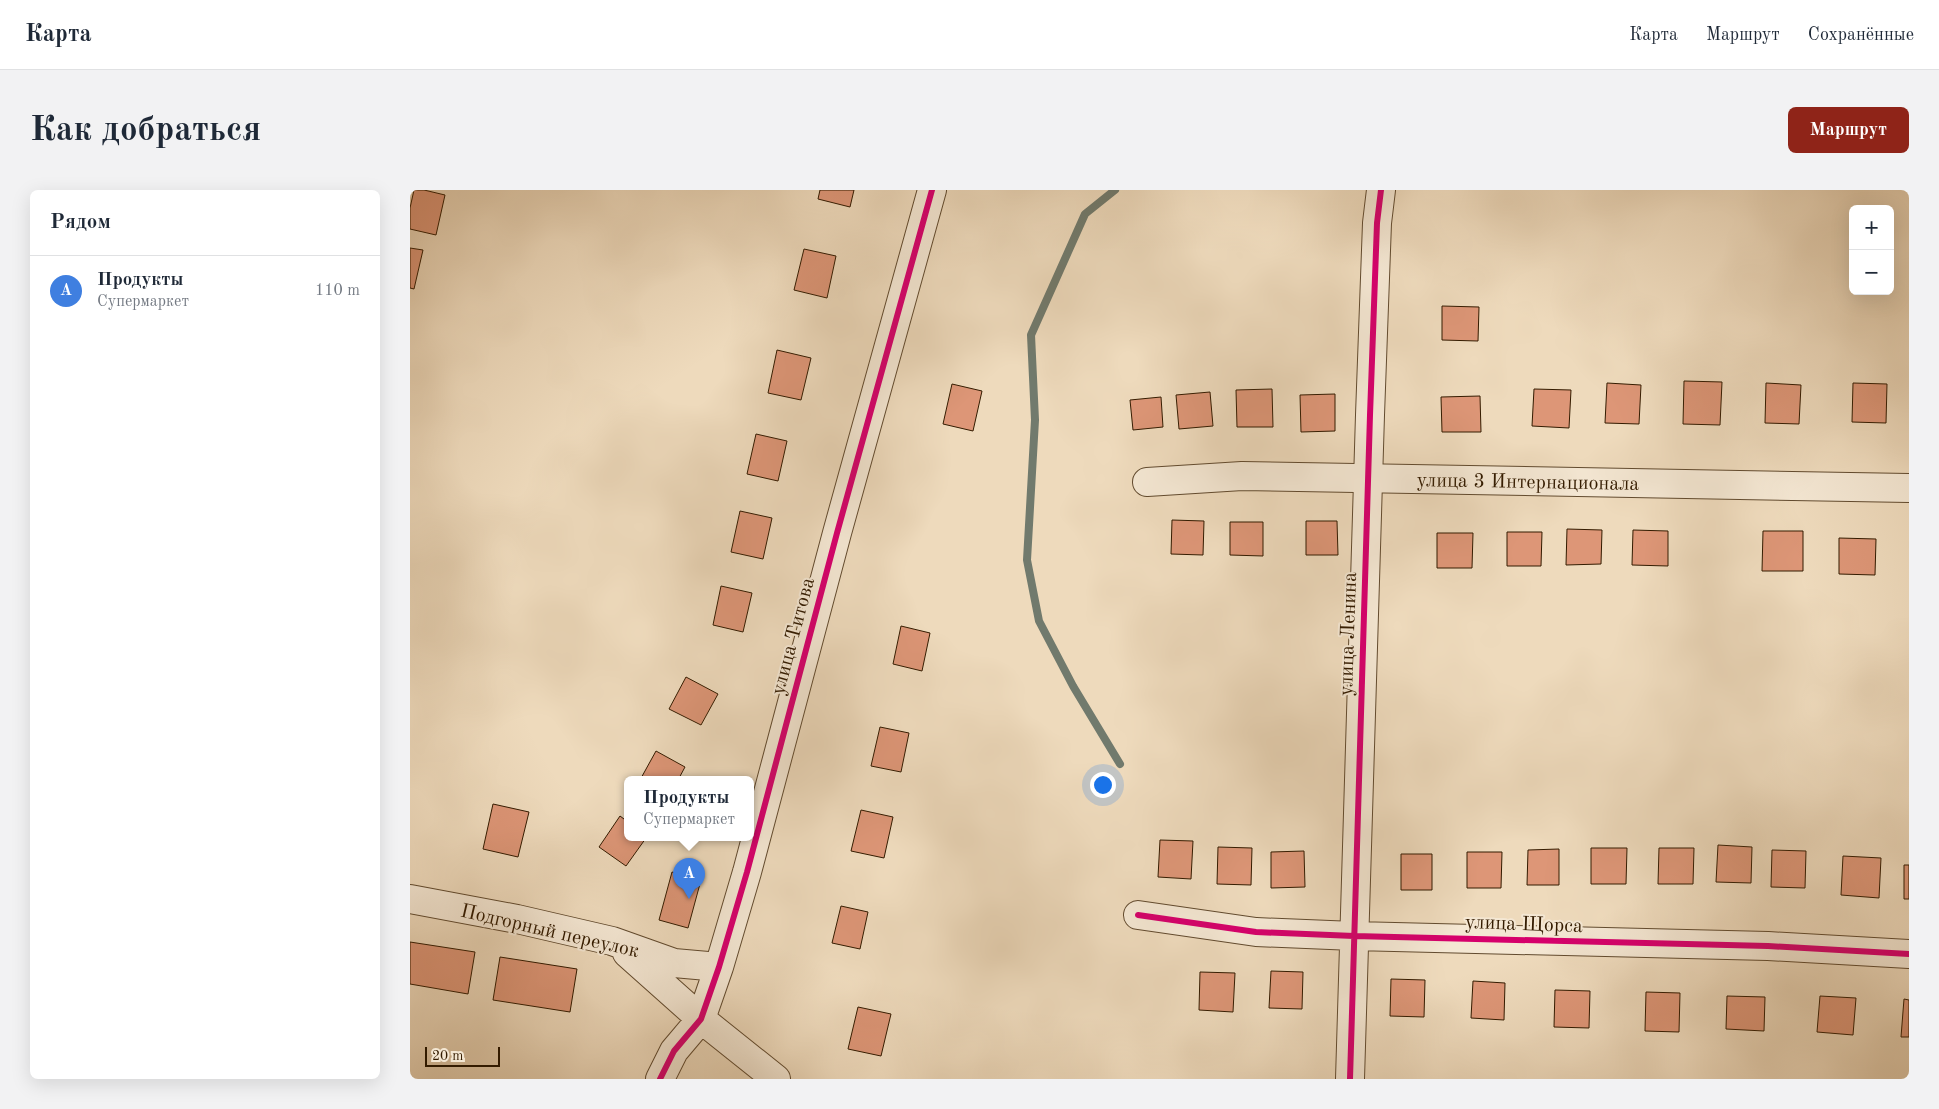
<!DOCTYPE html>
<html lang="ru">
<meta charset="utf-8">
<style>
body{margin:0;font-family:"Old Standard TT",serif;background:#f2f2f3;color:#1f2937}
.controls{position:absolute;right:15px;top:15px;display:grid;overflow:hidden;border-radius:8px;box-shadow:0 5px 20px #0002}
.controls button{width:45px;height:45px;display:grid;place-items:center;padding:0;border:0;border-bottom:1px solid #e0e1e3;background:#fff;color:#1f2937;font:25px sans-serif}
.scale{position:absolute;left:15px;bottom:12px;width:75px;box-sizing:border-box;padding-left:5px;border:2px solid #331b00;border-top:0;font-size:14px;line-height:18px;white-space:nowrap;color:#331b00;-webkit-text-stroke:4px #f4e7d3;paint-order:stroke}
.you{position:absolute;left:692px;top:594px;width:18px;height:18px;margin:-12px;border:4px solid #fff;border-radius:50%;background:#1a73e8;box-shadow:0 0 0 8px #1a73e833}
.badge{display:grid;place-items:center;width:32px;height:32px;border-radius:50%;background:#8f2418;color:#fff;font-size:16px;font-weight:700}
.pin{position:absolute;translate:-50% -41px;filter:drop-shadow(0 1px 2px #0008)}
.pin::after{content:'';position:absolute;top:26px;width:18px;height:15px;background:inherit;clip-path:polygon(0 0,100% 0,50% 100%)}
.popup{position:absolute;left:214px;top:586px;width:130px;height:65px;box-sizing:border-box;display:grid;place-content:center;border-radius:8px;background:#fff;filter:drop-shadow(0 1px 4px #0005);font-size:16px;white-space:nowrap;color:#747a83}
.popup b{font-size:19px;color:#1f2937}
.popup::after{content:'';position:absolute;left:50%;top:100%;margin-left:-10px;border:10px solid transparent;border-top-color:#fff}
.list{margin:0;padding:0;list-style:none}
h2{display:flex;justify-content:space-between;align-items:center;height:65px;margin:0;padding:0 20px;font-size:21px}
h2 small{font-size:16px;font-weight:400;color:#747a83}
.list li{display:grid;grid-template-columns:32px 1fr auto;gap:15px;align-items:center;box-sizing:border-box;height:70px;padding:0 20px;border-top:1px solid #e0e1e3}
.list b{display:block;font-size:19px;white-space:nowrap}
.list p{margin:0;font-size:16px;white-space:nowrap;color:#747a83}
.list em{font-size:16px;font-style:normal;color:#747a83}
.map{position:relative;flex:none;width:1499px;height:889px;overflow:hidden;border-radius:8px}
header{display:flex;align-items:center;gap:30px;box-sizing:border-box;height:70px;padding:0 25px;background:#fff;border-bottom:1px solid #e0e1e3}
header strong{font-size:24px}
nav{display:flex;gap:28px;margin-inline-start:auto;font-size:18px}
.intro{display:flex;align-items:center;justify-content:space-between;box-sizing:border-box;height:120px;padding:0 30px}
h1{margin:0;font-size:35px}
.button{padding:12px 22px;border-radius:8px;background:#8f2418;color:#fff;font-size:18px;font-weight:700}
main{display:flex;gap:30px;padding:0 30px}
aside{flex:1;background:#fff;border-radius:8px;box-shadow:0 5px 20px #0002}
.map>svg:first-child{display:block}
.lines{fill:none;stroke-linecap:round;stroke-linejoin:round}
.stream{stroke:#717a6d;stroke-width:8}
.building{fill:#dd9677;stroke:#331b00}
.minor-casing{stroke:#624b2f;stroke-width:30}
.minor{stroke:#f4e7d3;stroke-width:28}
.cycleway-casing{stroke:#f4e7d3;stroke-width:9}
.cycleway{stroke:#d6006c;stroke-width:6}
.labels{text-anchor:middle;stroke-width:4;stroke-linejoin:round;paint-order:stroke}
.street-label{font-size:20px;fill:#331b00;stroke:#f4e7d3}
</style>
<header>
<strong>Карта</strong>
<nav><a>Карта</a><a>Маршрут</a><a>Сохранённые</a></nav>
</header>
<div class="intro"><h1>Как добраться</h1><a class="button">Маршрут</a></div>
<main>
<aside>
<h2>Рядом<small></small></h2>
<ul class="list">
<li><span class="badge" style="background:#3f7fe0">A</span><div><b>Продукты</b><p>Супермаркет</p></div><em>110 m</em></li>
</ul>
</aside>
<div class="map">
<svg width="1499" height="889" viewBox="0 0 1499 889">
<rect width="100%" height="100%" fill="#eedabc"/>
<filter id="stains"><feTurbulence type="fractalNoise" baseFrequency=".004" numOctaves="4"/><feColorMatrix values="0 0 0 0 .2 0 0 0 0 .09 0 0 0 0 .02 0 0 0 .5 -.17"/></filter>
<radialGradient id="worn" r=".72"><stop offset=".6" stop-color="#630" stop-opacity="0"/><stop offset="1" stop-color="#630" stop-opacity=".3"/></radialGradient>
<g class="lines">
<!-- stream -->
<path class="stream" d="M705,0L675,24L621,145L625,230L617,370L629,431L663,496L710,574"/>
</g>
<!-- building -->
<path class="building" d="M4,0H14L35,5L26,45L0,39V18Z
M410,0H444L440,17L408,9Z
M0,58L13,60L4,99L0,98Z
M394,59L426,66L417,108L384,100Z
M1032,116L1069,117L1068,151L1032,150Z
M367,160L401,168L391,210L358,203Z
M1274,191L1312,192L1310,235L1273,234Z
M1197,193L1231,195L1229,234L1195,233Z
M1356,193L1391,195L1389,234L1355,233Z
M1443,193L1477,194L1476,233L1442,232Z
M542,194L572,201L563,241L533,234Z
M862,199L863,237H827L826,200Z
M1124,199L1161,200L1159,238L1122,236Z
M800,202L803,236L769,239L766,205Z
M925,204V241L891,242L890,205Z
M1070,206L1071,242H1032L1031,207Z
M751,207L753,237L723,240L720,210Z
M346,244L377,251L368,291L337,284Z
M330,321L362,328L353,369L321,362Z
M762,330L794,331L793,365L761,364Z
M896,331H927L928,365H896Z
M820,332H853V366L820,365Z
M1157,339L1192,340L1191,374L1156,375Z
M1223,340L1258,341V376L1222,375Z
M1353,341H1393V381H1352Z
M1097,342H1132L1131,376H1097Z
M1027,343H1063L1062,378H1027Z
M1429,348L1466,349L1465,385L1429,384Z
M311,396L342,403L333,442L303,435Z
M491,436L520,443L512,481L483,474Z
M276,487L308,504L291,535L259,519Z
M470,537L499,543L491,582L461,576Z
M246,561L275,577L268,590H230Z
M83,614L119,622L108,667L73,659Z
M451,620L483,627L474,668L441,661Z
M210,626L218,632V648H236L216,676L189,657Z
M750,650L783,651L781,689L748,687Z
M1308,655L1342,657L1341,693L1306,692Z
M808,657L842,658L841,695L807,694Z
M1181,658H1217L1216,694H1181Z
M1249,658H1284L1283,694H1248Z
M1149,659V695H1117L1118,660Z
M1362,660L1396,661L1395,698L1361,697Z
M894,661L895,697L861,698V662Z
M1057,662H1092L1091,698H1057Z
M991,664H1022V700H991Z
M1433,666L1471,668L1469,708L1431,705Z
M1494,675H1499V709H1494Z
M262,682L291,690L278,738L249,730Z
M431,716L458,722L450,759L422,753Z
M0,752L65,762L58,804L0,794Z
M90,767L167,779L160,822L83,810Z
M861,781L893,782L892,819L859,818Z
M790,782L825,783L823,822L789,820Z
M981,789L1015,790L1014,827L980,826Z
M1063,791L1095,793L1094,830L1061,828Z
M1145,800L1180,801L1179,838L1144,837Z
M1236,802L1270,803L1269,842L1235,841Z
M1317,806L1355,807L1354,841L1316,839Z
M1410,806L1446,808L1443,845L1407,842Z
M1494,809L1499,810V847H1491Z
M448,817L481,824L471,866L438,859Z"/>
<g class="lines">
<defs>
<path id="minor" d="M737,292L832,286L1499,298
M0,709L107,729L202,751L264,773L309,777
M728,725L846,742L944,746L1358,756L1499,764
M217,763L291,829L366,889
M250,889L264,861L291,829L309,777L337,682L427,343L522,0
M940,889L960,225L967,33L971,0"/>
</defs>
<!-- minor casing -->
<use href="#minor" class="minor-casing"/>
<!-- minor -->
<use href="#minor" class="minor"/>
<defs>
<path id="cycleway" d="M728,725L846,742L944,746L1358,756L1499,764
M250,889L264,861L291,829L309,777L337,682L427,343L522,0
M940,889L960,225L967,33L971,0"/>
</defs>
<!-- cycleway casing -->
<use href="#cycleway" class="cycleway-casing"/>
<!-- cycleway -->
<use href="#cycleway" class="cycleway"/>
</g>
<g class="labels">
<!-- street labels -->
<g class="street-label">
<text transform="translate(1118 291) rotate(1)" y="7">улица 3 Интернационала</text>
<text transform="translate(937 444) rotate(-88)" y="7">улица Ленина</text>
<text transform="translate(382 446) rotate(-75)" y="7">улица Титова</text>
<text transform="translate(1114 733) rotate(2)" y="7">улица Щорса</text>
<text transform="translate(140 740) rotate(13)" y="7">Подгорный переулок</text>
</g>
</g>
<rect width="100%" height="100%" filter="url(#stains)"/>
<rect width="100%" height="100%" fill="url(#worn)"/>
</svg>
<div class="controls">
<button>+</button>
<button>−</button>
</div>
<div class="scale">20 m</div>
<div class="you"></div>
<div class="pin badge" style="left:279px;top:709px;background:#3f7fe0">A</div>
<div class="popup"><b>Продукты</b>Супермаркет</div>
</div>
</main>
